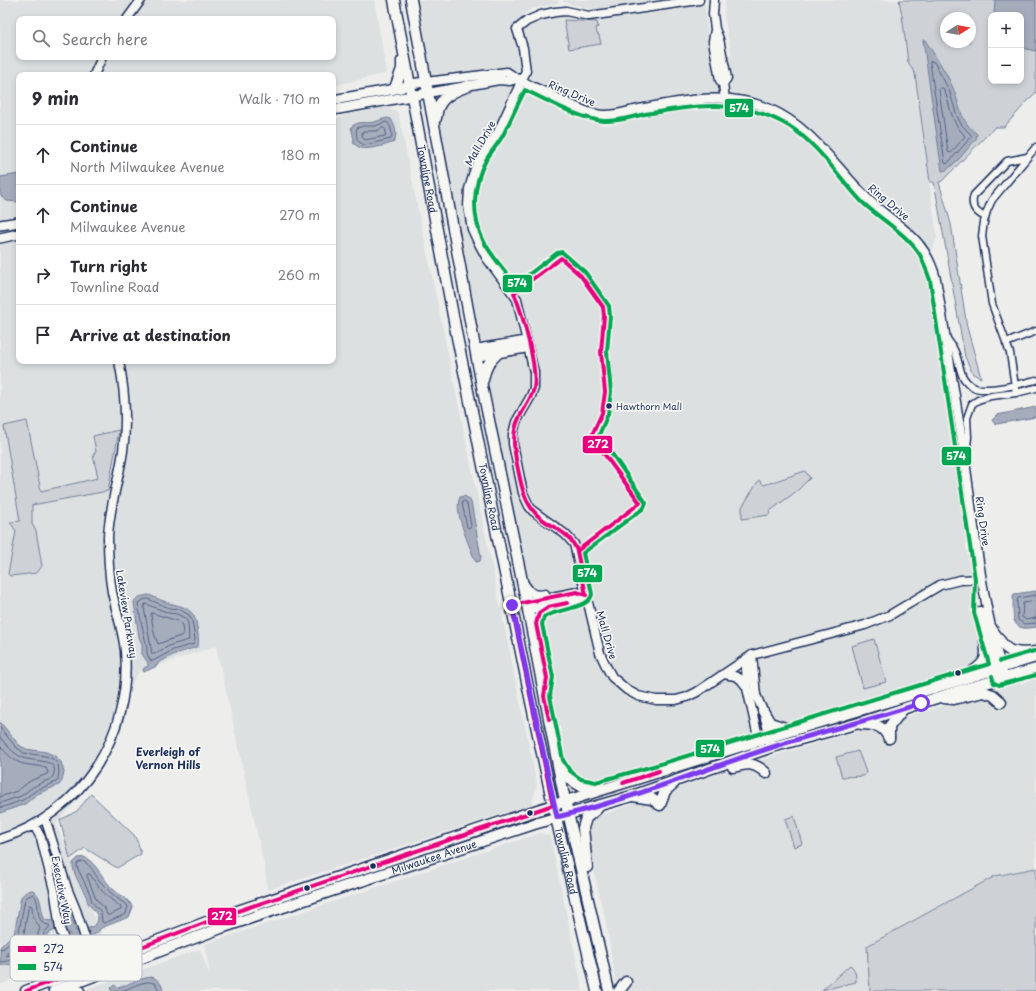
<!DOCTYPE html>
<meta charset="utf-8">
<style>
body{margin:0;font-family:"Playpen Sans",sans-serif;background:#f2f2f3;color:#2b2b33}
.controls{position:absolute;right:12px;top:12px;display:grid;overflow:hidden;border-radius:8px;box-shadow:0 2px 6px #0003}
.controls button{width:36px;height:36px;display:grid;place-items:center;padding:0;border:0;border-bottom:1px solid #e1e1e2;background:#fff;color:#2b2b33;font:20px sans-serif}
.compass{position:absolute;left:940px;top:12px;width:36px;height:36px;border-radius:50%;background:#fff;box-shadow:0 2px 6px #0003;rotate:79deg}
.stop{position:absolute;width:12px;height:12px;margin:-9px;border:3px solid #7c3aed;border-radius:50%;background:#fff}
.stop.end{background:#7c3aed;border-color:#fff;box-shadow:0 1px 4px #0008}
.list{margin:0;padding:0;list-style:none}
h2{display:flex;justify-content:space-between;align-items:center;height:52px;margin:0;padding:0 16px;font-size:17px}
h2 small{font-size:13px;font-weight:400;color:#7c7c81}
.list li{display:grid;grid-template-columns:26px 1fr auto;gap:12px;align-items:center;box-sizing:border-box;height:60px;padding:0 16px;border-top:1px solid #e1e1e2}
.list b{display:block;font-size:15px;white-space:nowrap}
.list p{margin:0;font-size:13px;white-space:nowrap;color:#7c7c81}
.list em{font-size:13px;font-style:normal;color:#7c7c81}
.icon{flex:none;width:22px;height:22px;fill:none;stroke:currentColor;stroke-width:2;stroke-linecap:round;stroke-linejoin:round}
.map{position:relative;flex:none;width:1036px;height:991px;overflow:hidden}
.search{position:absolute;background:#fff;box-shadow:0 2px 6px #0003;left:16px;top:16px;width:320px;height:44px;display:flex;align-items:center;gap:10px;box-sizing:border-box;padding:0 14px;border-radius:8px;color:#7c7c81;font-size:15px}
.panel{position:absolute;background:#fff;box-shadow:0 2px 6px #0003;left:16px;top:72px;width:320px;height:292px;border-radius:8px}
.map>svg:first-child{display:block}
.built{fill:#dde0e1;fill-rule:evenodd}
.green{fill:#ced2d7;stroke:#74809a;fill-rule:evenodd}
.water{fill:#a5acbc;stroke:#6e7a96}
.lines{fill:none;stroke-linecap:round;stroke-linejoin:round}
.shore{stroke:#526184;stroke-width:1}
.minor-casing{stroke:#1b2f5e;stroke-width:9}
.tertiary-casing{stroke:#1b2f5e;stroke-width:11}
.secondary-casing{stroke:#1b2f5e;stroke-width:12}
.primary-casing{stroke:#1b2f5e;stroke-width:13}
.minor{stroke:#f6f6f2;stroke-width:6}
.tertiary{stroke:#f6f6f2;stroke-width:8}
.secondary{stroke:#f6f6f2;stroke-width:9}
.primary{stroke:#f6f6f2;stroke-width:10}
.bus-1-casing{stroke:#f6f6f2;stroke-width:7}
.bus-2-casing{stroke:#f6f6f2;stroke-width:7}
.bus-1{stroke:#e5007d;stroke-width:4}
.bus-2{stroke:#00a651;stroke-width:4}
.route{stroke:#7c3aed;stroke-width:5}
.bus-dot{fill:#1b2f5e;stroke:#f6f6f2;stroke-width:1.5}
.labels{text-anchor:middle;stroke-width:3.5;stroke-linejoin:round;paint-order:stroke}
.bus-label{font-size:9px;fill:#1b2f5e;stroke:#f6f6f2;text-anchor:start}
.street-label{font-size:10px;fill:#1b2f5e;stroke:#f6f6f2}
.neighbourhood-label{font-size:11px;font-weight:bold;fill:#1b2f5e;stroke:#f6f6f2}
.key{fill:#f6f6f2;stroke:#b4bac6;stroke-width:1}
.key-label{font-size:11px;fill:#1b2f5e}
.line-badge{stroke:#f6f6f2;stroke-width:1.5}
.badge-label{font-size:11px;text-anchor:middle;font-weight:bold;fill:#fff}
</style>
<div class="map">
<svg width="1036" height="991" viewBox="0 0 1036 991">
<rect width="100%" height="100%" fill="#edeeec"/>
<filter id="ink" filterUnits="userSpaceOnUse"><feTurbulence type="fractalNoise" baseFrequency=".025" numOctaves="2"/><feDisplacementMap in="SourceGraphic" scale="8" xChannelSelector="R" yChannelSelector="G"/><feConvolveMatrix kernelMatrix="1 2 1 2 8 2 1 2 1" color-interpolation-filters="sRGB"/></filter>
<g filter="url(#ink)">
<!-- built -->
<path class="built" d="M0,0H374L387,73L333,86V75H19V361H333V121L347,114L386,107L398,112L537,784L532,804L267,890L265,869L216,646L139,672L132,684L124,722L112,751L96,778L56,824L105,943L0,985ZM19,19H333V57H19Z
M416,0H558L559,3L532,9L520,17L632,16L662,12L661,0H704L709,48L732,56L724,17L725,0H897L905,18L915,77L937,237L927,265L974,566L971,584L981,653L980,659L974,665L763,730L567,794L478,350Z
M563,0H653L627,7L597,11L563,2Z
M1036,678V868L995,876L867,946L870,991H617L607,928L584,830L590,819L739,766Z
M540,833L550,836L583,991H81L200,949L210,976L205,944Z"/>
<!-- green -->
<path class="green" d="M899,0H1036V92L1004,127H995L942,181L939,182L951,224L967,327L981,378L973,374L965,357L934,182H930L915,74L908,62L902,15ZM991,15H1021V81H991ZM946,18H970V42H946Z
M564,20L597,22L598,27L596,28L597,34L599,35L601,44L569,49Z
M27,421L41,491L98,478L93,455L96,451L93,436L119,430L108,491L32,505V524L36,531L42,566L37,573L10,576L8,574L16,531L10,522L20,521L4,426Z
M805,471L810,478L798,490L770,511L769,515L742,519V507L759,480L764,485Z
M874,639L886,682L863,688L852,646Z
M858,751L866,772L864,776L842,777L836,757Z
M91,794L134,835L138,843L141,854L117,868L85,848L70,859L60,820L77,811Z
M794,816L802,844L794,847L785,819Z
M1036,868V991H870L867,946L995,876Z
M850,965C856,969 856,976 856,982L822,990Z"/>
<!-- water -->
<path class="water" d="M995,0H1036V51L1021,48V15H994Z
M923,40H925C935,56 946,71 953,88C961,107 959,120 977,134L976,139L959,159L947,170L942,171Z
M387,118L391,119C395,126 398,134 394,142C387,145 368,150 361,148C358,147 356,145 353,143L354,139L351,127C360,120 364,124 374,122C378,121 382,119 387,118Z
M19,174V202L7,201L0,195V177Z
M1036,407V417L997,424L994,423L992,420L997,415Z
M464,496L468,498L471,502L481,557L480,561L476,562L474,558C469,544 453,511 460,497Z
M1036,591V627C1008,633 1014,615 1013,596L1014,594Z
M149,595C156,598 165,602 172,604C187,607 195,611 197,627C198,634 199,639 198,646L194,648L175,654L158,663L157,666L144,672L143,671L144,668L148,666V663L142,654V644L139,637L134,602C137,596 143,596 149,595Z
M0,722L19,745L26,749L46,752L55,756L61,762L64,772L62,781L59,785L37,794L25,804L0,813Z
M84,857C96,862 103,880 114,890C120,895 129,900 133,907L129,917L101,928C95,938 83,938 73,940L67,931L55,930L47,934C47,938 48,944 47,947C44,957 9,967 0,965V947L9,938L14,935L21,897C24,893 28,890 33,890C44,899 39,909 45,920L53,921L71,916L76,931C84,930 102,927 97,915C95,910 90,907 88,903C87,900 87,897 85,894C81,885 72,873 73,863L78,858Z
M152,977C159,980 162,984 163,991H112L110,989L114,985L118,988C129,984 140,978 152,977Z"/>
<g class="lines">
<!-- shore -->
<path class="shore" d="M931,61L934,62L949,90L957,116L961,124L972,136L947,164L945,163L930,63Z
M940,88H943C948,97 949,108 953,118C956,126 960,130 965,136L951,153L948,152L939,90Z
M387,122C391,125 393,134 391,139L365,145C357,144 355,134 357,128L363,126H375Z
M384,128L386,130L385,136L365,140L363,138L362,133L363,131H376Z
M463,501H465L467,504L471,526L469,528L467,527L462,503Z
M1036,595L1018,598L1017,600L1018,620L1024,624L1036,623
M148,599L169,608L179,609L189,615L192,621L195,639L194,644L173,650L153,661H151C145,653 148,651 146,643C143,630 140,617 138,604L143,600Z
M1036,601L1023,603L1022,617L1026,620L1036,618
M146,604L169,613L177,614L185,618L188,623L189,640L171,645L154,654H152L144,607Z
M152,613L178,621L182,625L183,635L158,644L154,633L151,615Z
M0,728L16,747L24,753L45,756L53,759L58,764L59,772L58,779L56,782L35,791L23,800L0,808
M0,737C6,745 14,754 23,758C34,762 63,758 52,778L33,787L21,796L0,803
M0,746C6,753 14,762 24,764C31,766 39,765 46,768L48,772L47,774L30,781L17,791L0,797
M83,861C91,865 94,873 99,880C107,890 117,899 128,906L126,914L104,923L102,922L101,912L92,902L90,894L77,867V864Z
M88,874H90C98,888 108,898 121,907V910L109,915H107L105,909L96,899L87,876Z
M29,905L32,906L33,917L40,928L38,934V945L28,950L7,956V953L20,942L23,938Z
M0,949L4,948L18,937L25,899L27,897L33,894C41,901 35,914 42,922C44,925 48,924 50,926L44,933C43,937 44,942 43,946C41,954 8,962 0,962
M121,991C132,988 145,978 156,984L159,991"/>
<defs>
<path id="minor" d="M985,217C975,212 970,206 974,195L1007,161L1027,157
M947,339C958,352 957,361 962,375C964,380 970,386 975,388C991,392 1020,384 1036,380
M1006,343L1036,331
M1016,393L1010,353L992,304L982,236L984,222L987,211L992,200L1036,147
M966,458L968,437L967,418L972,404L978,400L991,396L1016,393L1036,388"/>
<path id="tertiary" d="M699,0L589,16L566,11L555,12L541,15L527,21L517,29L523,48L526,71L498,132L484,152L475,169L469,189L468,206L472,229L477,240L486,257L517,299L534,372V388L531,396L516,422L513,434V444L523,493L529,506L533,511L565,534L574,544L600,653L607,668L612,677L627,690L638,696L656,700H676L687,697L697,692L752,655L865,625L890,615L940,585L960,580L981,579
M714,0L713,14L715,29L719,39L727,78L723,84
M127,19L141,0
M715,30L713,41L720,80L723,84L725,99
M94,75L102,57
M426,82L507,72C523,84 541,90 558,98C572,105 588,114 603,115C615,116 628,111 639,109C682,101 728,90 770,109C811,127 834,165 865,196C894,226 924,233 936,279C946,339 956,400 965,461C975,532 982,604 1003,673
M428,93L499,80L510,81L517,79
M475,349L523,341L528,346L523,349L476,357
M523,582C529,591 532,597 545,594
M526,602L577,592L586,595
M528,610L579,600L586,595
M988,641L999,679
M752,655L756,695L763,711L770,737
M752,656L746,667L747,688L759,741
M724,674C737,676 740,676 747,688
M545,690L547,678L536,624L539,613L548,607
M45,818L67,888L76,910L96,971
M34,825L41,838L55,894L60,929L78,976
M0,839C82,814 132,735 125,651C123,631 116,611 112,592C109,574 108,555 108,537C109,508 119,480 123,451C127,421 125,391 119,361"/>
<path id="secondary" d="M333,100L401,88L410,84L426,82
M333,110L428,93
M0,225L19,222
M0,238L19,234"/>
<g id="primary">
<path id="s1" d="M394,0L457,337L530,697L553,805L597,991"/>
<path d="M411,0L482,386L528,610L563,791L609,991"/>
<path d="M395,88L402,69V61"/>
<path d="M436,118C437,114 437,109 439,106C444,95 457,90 468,86"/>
<path d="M483,380C485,368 489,361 498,353"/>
<path d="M991,628C1006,651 1008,655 1036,652"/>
<path d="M969,674C975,670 982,666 985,659C988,651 982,622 980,612"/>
<path d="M944,698L954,699L984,692L993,695L1001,702"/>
<path d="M763,711L770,723L788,729H793"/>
<path d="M861,724C875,725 882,724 889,738"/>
<path d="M889,738V727L903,709"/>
<path d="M560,767C570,781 583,792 601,787"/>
<path d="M733,767C747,763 754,762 766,773"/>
<path d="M633,796L652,799L660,805L665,791L674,783"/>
<path d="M587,867L583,828L586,818L597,809"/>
<path d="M86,942C95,952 104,955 117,956"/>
<path d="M26,991L217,918L525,814L770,737L1036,657"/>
<path id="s2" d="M54,991L221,928L343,887L534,824L632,796L772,747L859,723L961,690L1036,669"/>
<path d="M73,991H79"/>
<path d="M619,991L626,982"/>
</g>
</defs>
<!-- minor casing -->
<use href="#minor" class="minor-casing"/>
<!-- tertiary casing -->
<use href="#tertiary" class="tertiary-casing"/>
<!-- secondary casing -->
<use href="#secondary" class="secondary-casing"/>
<!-- primary casing -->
<use href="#primary" class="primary-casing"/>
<!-- minor -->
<use href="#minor" class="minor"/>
<!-- tertiary -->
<use href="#tertiary" class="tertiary"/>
<!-- secondary -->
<use href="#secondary" class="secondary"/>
<!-- primary -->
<use href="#primary" class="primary"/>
<defs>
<path id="bus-1" d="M561,258L581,276L603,307L604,316L601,352L605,392L602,413L592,435L602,451L640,503L577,551C570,531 551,528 537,515C526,504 522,489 519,474C515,455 510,436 519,418C524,408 531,399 534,388C538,368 522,312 514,293Z
M577,551L586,595
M549,719L544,696L547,678L536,624L539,613L548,607L567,603
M623,783L659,771
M26,991L217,918L553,805L512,605L577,592L586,595"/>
<path id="bus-2" d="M525,90C547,100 579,119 603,121C617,122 631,117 645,114C697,105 741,98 789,126C819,145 838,177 862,202C881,220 906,233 920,255C924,263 927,272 930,280L975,579L974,613L989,664L657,765L596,782L581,779L570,771L563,760L550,696L553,677L542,624L544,617C556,609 590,609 592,594L583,553L644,508L646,503L599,435L608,414L611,392L607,352L610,316L609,306L585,272L562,252L557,253L515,285C505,270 491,256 483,240C471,214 473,184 486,160C491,152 497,145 502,137C510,122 517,105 525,90Z
M1000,661L1034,651
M992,676L994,683L999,685L1036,675"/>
</defs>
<!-- bus-1 casing -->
<use href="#bus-1" class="bus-1-casing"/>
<!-- bus-2 casing -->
<use href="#bus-2" class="bus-2-casing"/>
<!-- bus-1 -->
<use href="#bus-1" class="bus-1"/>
<!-- bus-2 -->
<use href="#bus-2" class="bus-2"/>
</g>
</g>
<g class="lines" filter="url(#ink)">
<!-- route -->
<path class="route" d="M512,605L557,817C630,800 701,770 773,747C822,731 872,720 921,703"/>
</g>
<!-- markers -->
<g class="bus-dot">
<circle cx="609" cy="406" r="3.5"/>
<circle cx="958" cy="673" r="3.5"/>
<circle cx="530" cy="813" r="3.5"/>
<circle cx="373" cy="866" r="3.5"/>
<circle cx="307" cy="888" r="3.5"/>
</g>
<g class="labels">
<!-- bus labels -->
<g class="bus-label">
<text x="616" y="410">Hawthorn Mall</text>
</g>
<!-- street labels -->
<g class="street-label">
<text transform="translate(572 93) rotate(23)" y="4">Ring Drive</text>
<text transform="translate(480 143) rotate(-60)" y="4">Mall Drive</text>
<text dy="4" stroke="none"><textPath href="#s1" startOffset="182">Townline Road</textPath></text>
<text transform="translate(889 202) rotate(40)" y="4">Ring Drive</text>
<text dy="4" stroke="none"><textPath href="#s1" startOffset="506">Townline Road</textPath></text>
<text transform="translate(983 521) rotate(82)" y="4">Ring Drive</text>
<text transform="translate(127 614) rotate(81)" y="4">Lakeview Parkway</text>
<text transform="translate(607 635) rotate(74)" y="4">Mall Drive</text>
<text dy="4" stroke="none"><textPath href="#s2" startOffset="403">Milwaukee Avenue</textPath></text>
<text dy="4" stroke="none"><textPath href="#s1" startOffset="878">Townline Road</textPath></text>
<text transform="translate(62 890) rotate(79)" y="4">Executive Way</text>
</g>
<!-- neighbourhood labels -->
<g class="neighbourhood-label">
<text x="168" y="756">Everleigh of<tspan x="168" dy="13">Vernon Hills</tspan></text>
</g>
</g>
<!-- legend -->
<rect x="10" y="935" width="132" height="46" rx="6" class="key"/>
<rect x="18" y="946" width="18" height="6" fill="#e5007d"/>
<rect x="18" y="964" width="18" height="6" fill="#00a651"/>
<g class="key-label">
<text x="43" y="953">272</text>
<text x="43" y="971">574</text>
</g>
<g class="line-badge">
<rect x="724" y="98" width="30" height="20" rx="4" fill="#00a651"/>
<rect x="502" y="274" width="31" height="19" rx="4" fill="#00a651"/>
<rect x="582" y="435" width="31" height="19" rx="4" fill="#e5007d"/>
<rect x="941" y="446" width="31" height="20" rx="4" fill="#00a651"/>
<rect x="572" y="564" width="31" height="19" rx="4" fill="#00a651"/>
<rect x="695" y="739" width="30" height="19" rx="4" fill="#00a651"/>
<rect x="207" y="907" width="30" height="19" rx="4" fill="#e5007d"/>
</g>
<g class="badge-label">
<text x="739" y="112">574</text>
<text x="517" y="287">574</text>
<text x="598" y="448">272</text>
<text x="956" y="460">574</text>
<text x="587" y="577">574</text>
<text x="710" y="753">574</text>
<text x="222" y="920">272</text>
</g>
</svg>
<div class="controls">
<button>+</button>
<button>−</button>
</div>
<svg class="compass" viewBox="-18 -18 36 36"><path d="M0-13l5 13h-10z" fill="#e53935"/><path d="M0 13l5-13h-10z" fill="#7c7c81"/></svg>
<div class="stop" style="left:921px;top:703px"></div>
<div class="stop end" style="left:512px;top:605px"></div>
<div class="search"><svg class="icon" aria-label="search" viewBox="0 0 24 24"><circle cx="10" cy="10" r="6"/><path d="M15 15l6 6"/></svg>Search here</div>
<section class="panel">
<h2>9 min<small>Walk · 710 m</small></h2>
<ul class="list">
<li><svg class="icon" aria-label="ahead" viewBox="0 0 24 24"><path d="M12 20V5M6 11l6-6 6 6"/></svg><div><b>Continue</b><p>North Milwaukee Avenue</p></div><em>180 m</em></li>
<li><svg class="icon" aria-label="ahead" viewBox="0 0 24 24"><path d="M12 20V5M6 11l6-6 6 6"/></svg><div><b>Continue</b><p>Milwaukee Avenue</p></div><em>270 m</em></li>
<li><svg class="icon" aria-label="right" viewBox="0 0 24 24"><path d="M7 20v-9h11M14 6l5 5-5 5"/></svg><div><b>Turn right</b><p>Townline Road</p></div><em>260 m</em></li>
<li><svg class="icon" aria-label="arrive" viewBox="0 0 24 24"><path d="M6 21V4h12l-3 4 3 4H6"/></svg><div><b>Arrive at destination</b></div></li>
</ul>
</section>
</div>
